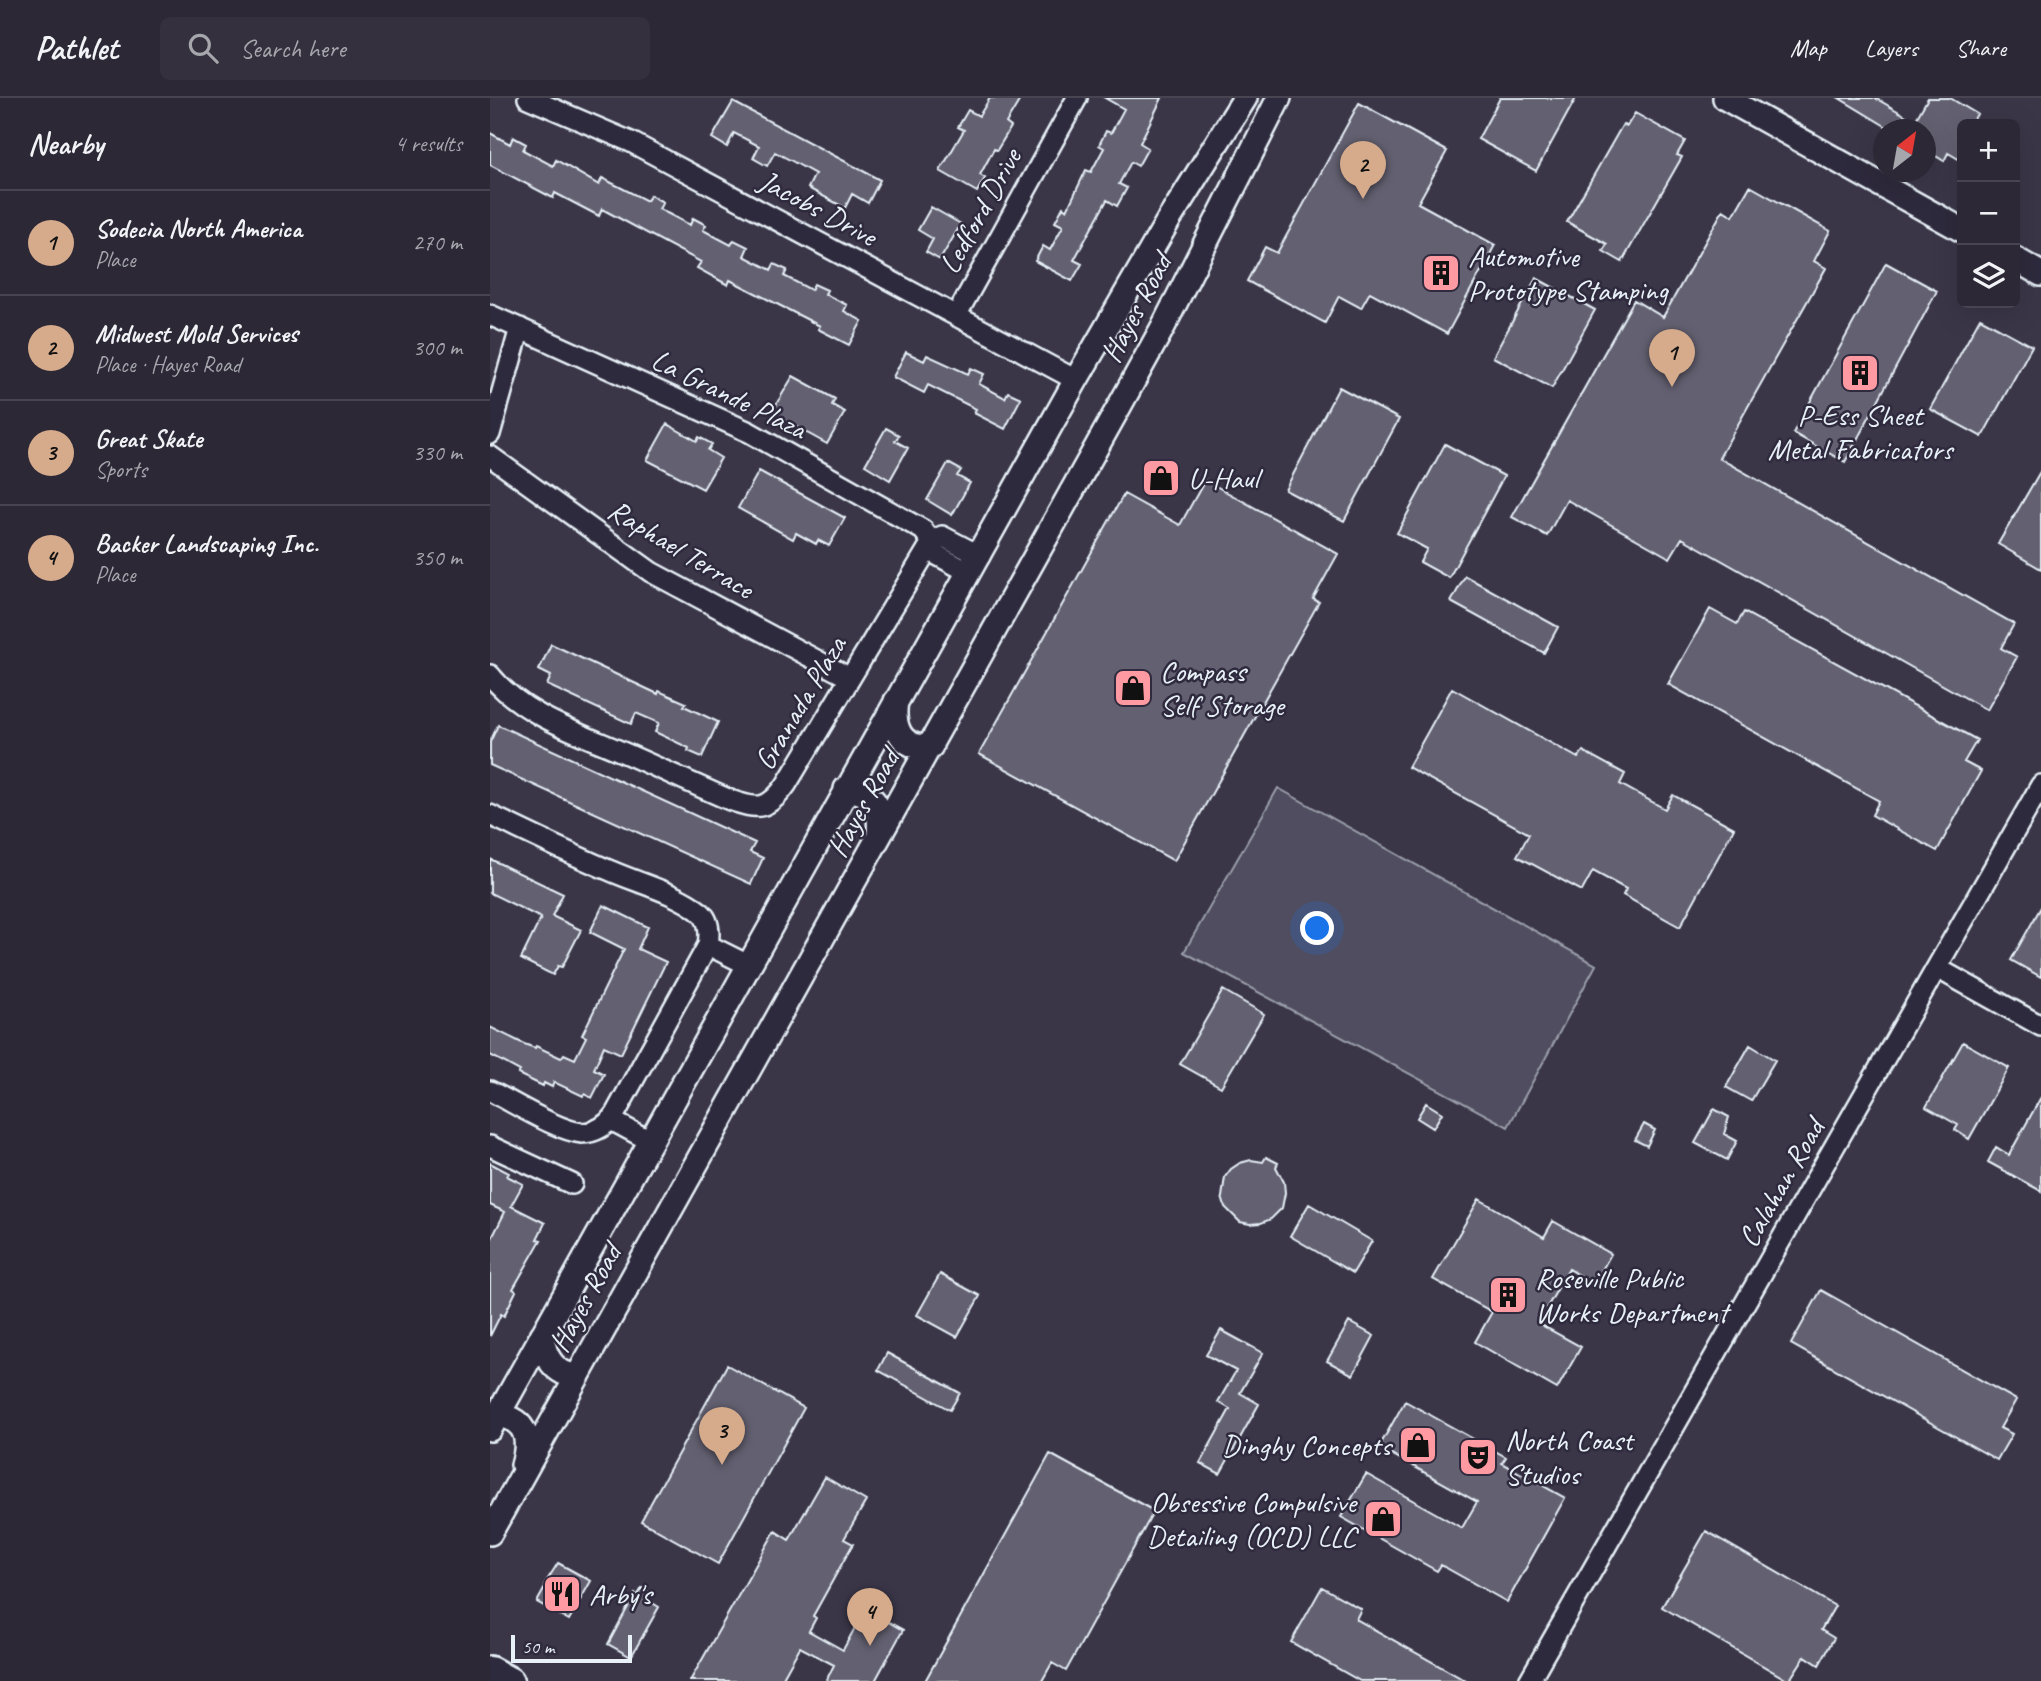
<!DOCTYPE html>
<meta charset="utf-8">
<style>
body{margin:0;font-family:Caveat,sans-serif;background:#34303e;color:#f1f3f6}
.controls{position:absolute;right:21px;top:21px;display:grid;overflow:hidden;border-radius:10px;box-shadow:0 7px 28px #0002}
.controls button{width:63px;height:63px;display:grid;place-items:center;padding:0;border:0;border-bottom:2px solid #484451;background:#2c2836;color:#f1f3f6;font:35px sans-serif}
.compass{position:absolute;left:1383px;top:21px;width:63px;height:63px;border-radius:50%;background:#2c2836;box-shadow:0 7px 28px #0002;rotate:31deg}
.scale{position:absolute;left:21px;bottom:18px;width:121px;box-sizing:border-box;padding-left:7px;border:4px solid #e8f1f8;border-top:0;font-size:19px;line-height:24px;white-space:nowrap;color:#e8f1f8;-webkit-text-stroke:5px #2f2a3d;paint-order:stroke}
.you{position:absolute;left:828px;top:831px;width:24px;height:24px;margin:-18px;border:5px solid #fff;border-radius:50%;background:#1a73e8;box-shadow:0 0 0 10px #1a73e833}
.badge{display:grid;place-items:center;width:46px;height:46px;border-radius:50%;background:#d6ab8b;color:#111;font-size:23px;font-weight:700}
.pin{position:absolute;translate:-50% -58px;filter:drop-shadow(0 2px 4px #0008)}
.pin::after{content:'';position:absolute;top:37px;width:24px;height:21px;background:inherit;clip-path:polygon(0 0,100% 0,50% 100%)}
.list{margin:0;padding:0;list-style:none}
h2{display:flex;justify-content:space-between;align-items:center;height:91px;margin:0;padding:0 28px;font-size:30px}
h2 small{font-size:23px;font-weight:400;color:#a6a6ad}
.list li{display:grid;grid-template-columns:46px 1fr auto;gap:21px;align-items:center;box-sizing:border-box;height:105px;padding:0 28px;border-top:2px solid #484451}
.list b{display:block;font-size:26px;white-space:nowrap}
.list p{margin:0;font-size:23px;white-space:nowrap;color:#a6a6ad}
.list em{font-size:23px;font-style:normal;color:#a6a6ad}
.icon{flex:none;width:38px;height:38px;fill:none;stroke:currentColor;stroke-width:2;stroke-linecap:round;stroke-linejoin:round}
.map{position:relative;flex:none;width:1551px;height:1583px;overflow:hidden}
header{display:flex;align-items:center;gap:42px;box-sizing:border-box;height:98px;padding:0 35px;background:#2c2836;border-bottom:2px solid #484451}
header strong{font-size:33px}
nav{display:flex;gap:38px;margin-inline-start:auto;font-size:24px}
.search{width:490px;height:63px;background:#34303e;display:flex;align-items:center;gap:18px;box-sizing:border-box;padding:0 24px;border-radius:10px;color:#a6a6ad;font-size:26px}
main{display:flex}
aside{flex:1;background:#2c2836}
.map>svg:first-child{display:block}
.green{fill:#504e5f;stroke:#9ca0ac;stroke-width:2}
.building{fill:#636171;stroke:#e8f1f8;stroke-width:2}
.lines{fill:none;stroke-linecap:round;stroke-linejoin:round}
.minor-casing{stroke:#e8f1f8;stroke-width:24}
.tertiary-casing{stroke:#e8f1f8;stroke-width:28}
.secondary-casing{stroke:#e8f1f8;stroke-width:32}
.minor{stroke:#2f2a3d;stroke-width:19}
.tertiary{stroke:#2f2a3d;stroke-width:23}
.secondary{stroke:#2f2a3d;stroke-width:26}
.labels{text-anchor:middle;stroke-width:5;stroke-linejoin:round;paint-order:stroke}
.street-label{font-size:30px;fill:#e8f1f8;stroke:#2f2a3d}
.poi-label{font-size:30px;fill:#e8f1f8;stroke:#2f2a3d;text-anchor:start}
</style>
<header>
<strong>Pathlet</strong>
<div class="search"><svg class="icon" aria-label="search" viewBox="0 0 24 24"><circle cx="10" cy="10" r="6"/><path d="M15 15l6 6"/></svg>Search here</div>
<nav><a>Map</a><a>Layers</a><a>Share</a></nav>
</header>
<main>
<aside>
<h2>Nearby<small>4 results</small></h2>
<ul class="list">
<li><span class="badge">1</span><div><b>Sodecia North America</b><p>Place</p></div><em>270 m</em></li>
<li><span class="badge">2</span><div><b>Midwest Mold Services</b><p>Place · Hayes Road</p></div><em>300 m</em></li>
<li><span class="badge">3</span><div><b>Great Skate</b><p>Sports</p></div><em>330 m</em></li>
<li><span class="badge">4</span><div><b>Backer Landscaping Inc.</b><p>Place</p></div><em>350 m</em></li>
</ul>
</aside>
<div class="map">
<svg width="1551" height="1583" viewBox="0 0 1551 1583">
<rect width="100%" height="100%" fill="#3a3648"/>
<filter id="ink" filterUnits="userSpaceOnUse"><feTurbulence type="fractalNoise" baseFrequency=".0143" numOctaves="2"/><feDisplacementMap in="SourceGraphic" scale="14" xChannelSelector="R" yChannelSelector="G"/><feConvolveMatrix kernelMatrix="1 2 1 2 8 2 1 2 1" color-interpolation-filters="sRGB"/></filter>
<g filter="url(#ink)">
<!-- green -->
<path class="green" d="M788,690L1106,867L1018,1029L694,854Z"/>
<!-- building -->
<path class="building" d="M500,0H531L516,25L521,29L507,52L504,51L490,77L495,80L487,94L450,73L474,32L468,29L478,12L489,18Z
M615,0H672L650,45L658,50L648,68L641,64L629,86L637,90L627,108L617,102L584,162L592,166L582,183L545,163L553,148L560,152L573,128L565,124L573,109L577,112L596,72L601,74L614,50L609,47L616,33L621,35L634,11Z
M1010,0H1086L1046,73L988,41Z
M1349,0H1385L1425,23L1438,0H1460L1487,16L1481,26H1472V63L1458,55L1454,63L1436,52V32H1402Z
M243,4L390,82L378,105L362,96L355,110L318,90L325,76L300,62L285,54L277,68L263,60L269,48L244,35L237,49L222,40Z
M869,5L957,53L928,105L1005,147L957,236L880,194L871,210L849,198L835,225L757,183L775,149L787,155Z
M1145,15L1195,43L1187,57L1192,59L1132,164L1113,153L1117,146L1077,124L1133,26L1137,28Z
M0,35L20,46L23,39L36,46L33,52L63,68L66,62L109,87L112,80L157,103L160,97L173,104L169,111L200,127L203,120L216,127L213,132L241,147L244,142L258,149L254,158L281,172L284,166L297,172L294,178L321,192L324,186L337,192L335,196L357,207L354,213L372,223L359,247L328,231L330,228L281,203L240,182L238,187L207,170L211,164L112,111L109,118L65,95L63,100L0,67Z
M1260,88L1340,133L1324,163L1336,170L1229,360L1524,526L1511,550L1527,559L1497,612L1192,440L1180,460L1077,402L1057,438L1022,419L1144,202L1173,219L1233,112L1243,118Z
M441,109L471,126L450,162L436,154L443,141L428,132Z
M1396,165L1447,193L1355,364L1303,335Z
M1046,180L1105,212L1062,290L1003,259Z
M1490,220L1542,248L1492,339L1440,311Z
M416,254L434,263L437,257L478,276L481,270L494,276L489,286L515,300L518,294L531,300L515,331L484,315L486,311L438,287L434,295L403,279Z
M303,278L345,301L342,307L355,314L337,346L281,315Z
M849,289L909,321L854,423L795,392Z
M177,326L207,343L209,339L222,346L218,352L231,360L213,391L157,362Z
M396,330L409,337L405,343L418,350L400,382L375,367Z
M955,346L1014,378L959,480L930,464L937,451L907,435Z
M458,365L471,372L467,378L480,385L462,417L437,402Z
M1551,372V471L1508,446Z
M269,373L355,420L339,448L328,442L326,446L306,435L303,441L248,410Z
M715,382L848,456L823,501L829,504L684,763L489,656L634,396L690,427Z
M975,478L1068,529L1054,555L961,504Z
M1220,511L1247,526L1254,514L1487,642L1474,664L1491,673L1447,753L1382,717L1389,703L1178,586Z
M61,546L168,596L169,593L196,605L194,608L228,624L212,659L198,653L199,650L165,634L169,625L146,615L141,626L57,587L61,578L49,572Z
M962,590L1088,660L1093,653L1135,676L1130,686L1175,711L1183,697L1244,730L1190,829L1133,797L1136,791L1103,773L1092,793L1027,758L1039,736L918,669Z
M8,627L265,745L260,754L273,760L261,786L0,667V644Z
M0,761L73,796L62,818L91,832L72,869L68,868L63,877L31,861L51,820L0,795Z
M113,807L158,829L148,851L176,864L131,956L114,948L104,971L114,976L102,1000L94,996L93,998L64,984L62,989L54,985L53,988L28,976L30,973L0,957V929L34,946L45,950L46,948L71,960L74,956L85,961L96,939L92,937L134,851L100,834Z
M1551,809V879L1521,862Z
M733,892L774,916L731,989L690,966Z
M1473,944L1519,970L1479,1041L1465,1032L1468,1027L1436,1009Z
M1260,947L1285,962L1261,1003L1236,989Z
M1551,999V1093L1498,1064L1506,1049L1519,1057Z
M936,1005L952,1015L943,1030L927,1020Z
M1224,1011L1239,1019L1234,1036L1247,1043L1237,1062L1205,1045Z
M1154,1026L1165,1032L1157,1048L1145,1042Z
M776,1059L788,1065L786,1069L794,1084L795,1095L792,1110L781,1121L771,1125L760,1126L750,1124L735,1109L732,1099L735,1079L741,1071L750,1065L761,1062L773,1064Z
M0,1065L19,1075L17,1078L33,1086L21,1108L55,1125L47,1141L51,1142L23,1191L26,1193L14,1218L11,1216L0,1238V1144L15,1114L0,1107Z
M989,1101L1054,1139L1063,1123L1121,1156L1104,1186L1079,1171L1048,1225L1091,1249L1067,1291L985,1244L1002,1214L943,1181Z
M819,1106L882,1143L863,1175L800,1138Z
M450,1176L490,1198L467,1239L427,1217Z
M1331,1192L1526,1302L1510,1330L1522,1336L1507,1362L1301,1246Z
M859,1224L884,1238L863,1277L837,1263Z
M731,1232L773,1255L750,1295L769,1306L730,1376L710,1365L740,1311L728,1304L746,1273L716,1257Z
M397,1255L470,1295L460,1312L388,1272Z
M237,1267L314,1310L228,1466L151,1423Z
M915,1303L1016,1359L1012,1365L1075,1400L1017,1504L951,1467L947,1473L851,1419L876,1376L972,1430L987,1404L889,1349Z
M560,1356L664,1413L576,1573L562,1565L552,1583H435Z
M335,1379L376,1403L354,1441L363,1446L323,1518L326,1520L319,1533L353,1552L375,1511L413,1532L385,1583H336L344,1567L310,1549L291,1583H200L285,1433L299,1442Z
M1216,1433L1345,1508L1331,1532L1344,1540L1329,1567L1315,1558L1299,1583L1172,1509Z
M68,1465L101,1483L79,1522L47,1504L56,1488L54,1487Z
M832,1489L871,1511L866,1521L976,1583H870L801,1544Z
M152,1490L163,1496L159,1503L169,1509L141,1559L118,1546L145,1496L148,1497Z"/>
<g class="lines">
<defs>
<path id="minor" d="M38,0L141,44L586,282
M0,217L259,334L433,432L442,444L445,456L480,475
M466,218L587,0
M0,336L30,230
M0,358L161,474L360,580
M442,444L452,438L490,458
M0,577C31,616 86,634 130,653C167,669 203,686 240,702C268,712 278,712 296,687L442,444
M0,717C40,736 80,756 121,773C148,785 187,795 209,813C220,821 220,835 218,847L125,1016C118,1027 105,1035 92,1035C68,1033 23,1004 0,993
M218,847L258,867
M1447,870L1551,928
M121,1022L160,1043
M0,1048L82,1086
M1039,1583L1551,687"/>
<path id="tertiary" d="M1235,0L1472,132
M1525,161L1551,176
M406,603C402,627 410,653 441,648
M356,691C388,696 391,708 389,738
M52,1237C54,1258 64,1277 88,1278
M8,1317C38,1322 40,1342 33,1367
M0,1331L586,282L678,123L755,0
M0,1435L630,307L673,229L789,0"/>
<path id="secondary" d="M0,1572L20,1583"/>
</defs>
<!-- minor casing -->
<use href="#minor" class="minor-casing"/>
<!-- tertiary casing -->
<use href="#tertiary" class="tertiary-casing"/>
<!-- secondary casing -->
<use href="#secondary" class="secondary-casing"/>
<!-- minor -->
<use href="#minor" class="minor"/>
<!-- tertiary -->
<use href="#tertiary" class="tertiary"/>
<!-- secondary -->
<use href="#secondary" class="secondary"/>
</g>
</g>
<!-- icons -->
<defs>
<symbol id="building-square" viewBox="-11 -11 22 22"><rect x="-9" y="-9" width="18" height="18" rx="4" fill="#ff9aa2" stroke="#2f2a3d"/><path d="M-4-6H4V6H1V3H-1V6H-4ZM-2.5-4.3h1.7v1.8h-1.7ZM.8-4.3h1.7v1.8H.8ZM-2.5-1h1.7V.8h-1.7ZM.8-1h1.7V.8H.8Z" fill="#111"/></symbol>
<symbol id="shop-square" viewBox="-11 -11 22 22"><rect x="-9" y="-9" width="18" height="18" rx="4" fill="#ff9aa2" stroke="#2f2a3d"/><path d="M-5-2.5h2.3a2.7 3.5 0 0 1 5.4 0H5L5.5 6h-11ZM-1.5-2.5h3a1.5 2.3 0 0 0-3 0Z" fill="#111"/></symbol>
<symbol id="theatre-square" viewBox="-11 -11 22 22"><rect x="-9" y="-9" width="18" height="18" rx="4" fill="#ff9aa2" stroke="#2f2a3d"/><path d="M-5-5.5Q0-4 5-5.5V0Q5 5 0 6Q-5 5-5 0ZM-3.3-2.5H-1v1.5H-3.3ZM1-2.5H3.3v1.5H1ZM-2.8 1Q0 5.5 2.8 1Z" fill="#111"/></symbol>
<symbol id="restaurant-square" viewBox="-11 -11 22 22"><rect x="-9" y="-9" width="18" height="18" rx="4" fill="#ff9aa2" stroke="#2f2a3d"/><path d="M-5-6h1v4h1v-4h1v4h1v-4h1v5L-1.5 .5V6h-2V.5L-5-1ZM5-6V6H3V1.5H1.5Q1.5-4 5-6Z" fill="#111"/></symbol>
</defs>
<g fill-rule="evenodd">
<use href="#building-square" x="929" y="153" width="44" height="44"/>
<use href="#building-square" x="1348" y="253" width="44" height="44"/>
<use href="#shop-square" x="649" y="358" width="44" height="44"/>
<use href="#shop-square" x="621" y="568" width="44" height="44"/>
<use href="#building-square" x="996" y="1175" width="44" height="44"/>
<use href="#shop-square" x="906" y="1325" width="44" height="44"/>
<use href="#theatre-square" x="966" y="1337" width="44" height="44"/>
<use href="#shop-square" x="871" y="1399" width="44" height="44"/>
<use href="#restaurant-square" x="50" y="1474" width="44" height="44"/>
</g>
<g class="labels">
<!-- street labels -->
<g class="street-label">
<text transform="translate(328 110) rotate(28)" y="10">Jacobs Drive</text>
<text transform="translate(490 113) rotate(-61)" y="10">Ledford Drive</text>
<text transform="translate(646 210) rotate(-62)" y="10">Hayes Road</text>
<text transform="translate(239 296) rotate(26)" y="10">La Grande Plaza</text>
<text transform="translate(191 451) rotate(31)" y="10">Raphael Terrace</text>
<text transform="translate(310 605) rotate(-59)" y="10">Granada Plaza</text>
<text transform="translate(373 705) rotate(-61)" y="10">Hayes Road</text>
<text transform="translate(1291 1085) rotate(-60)" y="10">Calahan Road</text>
<text transform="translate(95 1200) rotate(-61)" y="10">Hayes Road</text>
</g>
<!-- poi labels -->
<g class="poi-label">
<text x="978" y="168">Automotive<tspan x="978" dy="34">Prototype Stamping</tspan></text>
<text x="1370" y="327" text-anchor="middle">P-Ess Sheet<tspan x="1370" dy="34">Metal Fabricators</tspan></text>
<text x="698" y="390">U-Haul</text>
<text x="670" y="583">Compass<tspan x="670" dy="34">Self Storage</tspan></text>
<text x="1045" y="1190">Roseville Public<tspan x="1045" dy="34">Works Department</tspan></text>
<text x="1015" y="1352">North Coast<tspan x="1015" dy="34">Studios</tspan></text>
<text x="901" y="1357" text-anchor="end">Dinghy Concepts</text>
<text x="866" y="1414" text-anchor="end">Obsessive Compulsive<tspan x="866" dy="34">Detailing (OCD) LLC</tspan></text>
<text x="99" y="1506">Arby's</text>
</g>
</g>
</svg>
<div class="controls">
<button>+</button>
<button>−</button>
<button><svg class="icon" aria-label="layers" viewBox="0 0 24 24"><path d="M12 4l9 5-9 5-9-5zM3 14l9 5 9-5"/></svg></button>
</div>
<svg class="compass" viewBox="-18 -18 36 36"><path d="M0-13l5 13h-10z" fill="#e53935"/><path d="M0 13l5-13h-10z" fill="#a6a6ad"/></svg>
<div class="scale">50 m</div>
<div class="you"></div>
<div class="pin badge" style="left:1182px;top:289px">1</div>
<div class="pin badge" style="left:873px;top:101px">2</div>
<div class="pin badge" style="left:232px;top:1367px">3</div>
<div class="pin badge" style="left:380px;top:1548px">4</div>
</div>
</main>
